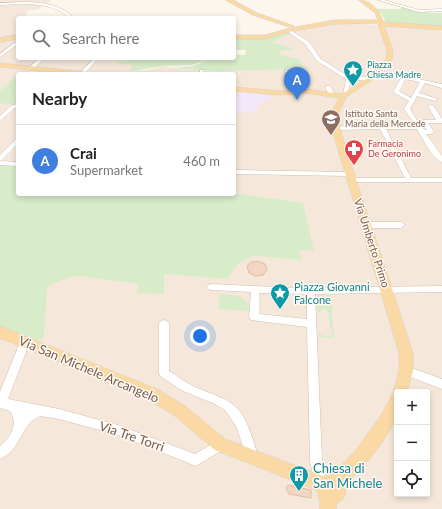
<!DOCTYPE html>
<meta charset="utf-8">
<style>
body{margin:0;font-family:Lato,sans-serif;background:#f6f6f6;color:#222}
.controls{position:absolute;right:12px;bottom:12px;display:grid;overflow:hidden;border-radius:4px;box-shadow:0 2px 6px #0003}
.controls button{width:36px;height:36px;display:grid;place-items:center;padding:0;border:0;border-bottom:1px solid #e0e0e0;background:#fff;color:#222;font:20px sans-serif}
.you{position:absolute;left:200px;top:336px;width:14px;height:14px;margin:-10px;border:3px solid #fff;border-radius:50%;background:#1a73e8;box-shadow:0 0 0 6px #1a73e833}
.badge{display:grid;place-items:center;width:26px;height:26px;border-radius:50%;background:#e76f51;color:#fff;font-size:13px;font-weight:700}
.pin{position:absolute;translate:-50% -33px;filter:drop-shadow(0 1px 2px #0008)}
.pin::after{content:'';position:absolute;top:21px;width:14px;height:12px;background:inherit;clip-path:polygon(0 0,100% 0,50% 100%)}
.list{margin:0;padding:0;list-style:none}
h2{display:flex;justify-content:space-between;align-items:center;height:52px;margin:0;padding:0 16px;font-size:17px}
h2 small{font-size:13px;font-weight:400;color:#767676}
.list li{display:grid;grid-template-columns:26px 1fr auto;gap:12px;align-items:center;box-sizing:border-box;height:72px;padding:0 16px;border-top:1px solid #e0e0e0}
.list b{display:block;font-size:15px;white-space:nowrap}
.list p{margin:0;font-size:13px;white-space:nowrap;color:#767676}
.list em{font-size:13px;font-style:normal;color:#767676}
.icon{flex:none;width:22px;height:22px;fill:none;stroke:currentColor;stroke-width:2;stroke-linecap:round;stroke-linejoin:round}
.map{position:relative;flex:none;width:442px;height:509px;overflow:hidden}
.search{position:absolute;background:#fff;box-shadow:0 2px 6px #0003;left:16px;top:16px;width:220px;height:44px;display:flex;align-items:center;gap:10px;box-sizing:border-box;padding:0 14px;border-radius:4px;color:#767676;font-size:15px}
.panel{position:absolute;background:#fff;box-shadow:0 2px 6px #0003;left:16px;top:72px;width:220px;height:124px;border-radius:4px}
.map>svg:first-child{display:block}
.residential{fill:#f5e8da;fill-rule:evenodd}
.education{fill:#f3e8fa}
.green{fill:#d8ecc9}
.building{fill:#f3d5c3;stroke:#e6bba3}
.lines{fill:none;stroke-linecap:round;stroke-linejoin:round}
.minor-casing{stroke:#d1beb0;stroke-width:1}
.major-casing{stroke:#dad1cd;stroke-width:1}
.minor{fill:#fff;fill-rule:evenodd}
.major{fill:#fbd9a5;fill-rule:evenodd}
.labels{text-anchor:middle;stroke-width:3;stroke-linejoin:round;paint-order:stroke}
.far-culture-label{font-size:9px;fill:#0d838f;stroke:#fffaf3;text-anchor:start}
.far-education-label{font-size:9px;fill:#785e54;stroke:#fffaf3;text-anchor:start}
.far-health-label{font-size:9px;fill:#be3a42;stroke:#fffaf3;text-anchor:start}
.street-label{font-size:11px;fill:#7a5c4d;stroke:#fffaf3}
.culture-label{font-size:11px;fill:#0d838f;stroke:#fffaf3;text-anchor:start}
.near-street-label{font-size:13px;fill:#7a5c4d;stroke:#fffaf3}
.near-culture-label{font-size:13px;fill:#0d838f;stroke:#fffaf3;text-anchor:start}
</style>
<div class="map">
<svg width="442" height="509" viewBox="0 0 442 509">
<rect width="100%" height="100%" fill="#fdf6ec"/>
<!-- residential -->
<path class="residential" d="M0,0H52L37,10H28L25,18H18V58H127L124,62L118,63L134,65L129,72L149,70L163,66L176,69L217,71L308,69L302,65L300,59L279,54L282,50L291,51L273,43L274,41L284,36L293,34V31L327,24L345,23L436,28L442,32V509H0ZM18,74H234V194H18ZM397,392H427V494H397Z"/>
<!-- education -->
<path class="education" d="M240,92L272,96L273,97L263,101L256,111L234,114V105Z"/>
<!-- green -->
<path class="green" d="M403,7L419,12L442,13V27L386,23L382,14L376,9H399Z
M288,32L293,34L284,36L273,43L293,48L291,51L282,50L279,54L300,59L302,65L310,69L217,71L169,68C179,67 201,68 207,58H234V55H245L246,50H234V38L250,39Z
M127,58H203V61L191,65L163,66L128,72L133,65L118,64L119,61L124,62Z
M21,71L48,74H18V105L0,103V91Z
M4,165L18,166V194H240L303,203L314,251L300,250L301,260L253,256L238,264L227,279L164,274V294L136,293L139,284L80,276C68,277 56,281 47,288L44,336L41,341L33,340L0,328V166Z
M220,294C237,295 244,293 250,311L218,309Z
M318,295H331L334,338L318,337V333L324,336H329L332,334L328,311L324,308L321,309L320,313H317L316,297Z"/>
<!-- building -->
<path class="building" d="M258,261L265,264L267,270L263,275L256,276L249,273L247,266L251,262Z
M288,485L311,490V498L289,494L286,488Z"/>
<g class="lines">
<defs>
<path id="minor" d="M378,0H384L419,10L442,9V11L419,12Z
M28,2C45,3 62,5 74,18H70C52,1 23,4 0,5V3Z
M287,29H289L309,42L321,59L348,76L370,77L373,79L370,81L351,79L348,94L343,95L346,79L317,61L305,44L287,31Z
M14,43H18V44L0,57V54Z
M40,58H45L33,69H29V67Z
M94,58H99L84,74H79Z
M200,70H204L203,74H199Z
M285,70L289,71L293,80L294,93L289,92Z
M376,70L442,84V88L425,83L419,93L438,99L435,101L417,96L410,109L417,120H436L428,106L433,105L442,119V123H428L434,132L431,134H426L442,156V162C431,157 423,139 417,129H386L411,178H442V182H352L349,180L352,178H405L380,129L336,130L333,128L336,126L415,125L404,109L409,101L393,92L401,78L376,72ZM405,79L420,82L411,98L399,91ZM422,123L427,130H424L419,124Z
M326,86H330L335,95L334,96H330L325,87Z
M18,104V108H15L0,121V116L12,105Z
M18,138V144L2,160L0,161V155L16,139Z
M0,161L18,162V166L0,165Z
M234,170L349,172L352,174L349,176L234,174Z
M366,222H401L405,225L401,228H366L362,225Z
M211,284L296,288L442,286V292L315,294L322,461L326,483L324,487L320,489L316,487L310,461L307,327L251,320L249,317L251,292L211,290L208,289L207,287L208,285ZM259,293L307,294V319L259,314Z
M164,320L167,321L169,324V371C178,376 186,383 195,387C231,402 240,400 253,440C255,447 259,455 256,461L252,463L248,461L236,426L226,411L215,404L183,391L160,376L159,373V324L161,321Z
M25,338L28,339L30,342L8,399L59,409L118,425L195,454L220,439L224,441L226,445L224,449L196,466L118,435L59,419L40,416C37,417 34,419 32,421C19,433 19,451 0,459V446C11,437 19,424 10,411L0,408V392L20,342L22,339Z
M406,366L442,379V389L402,374L401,371L402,368Z"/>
<path id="major" d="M226,0H233L257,13L294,26L289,27L253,15Z
M359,0C371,0 381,12 383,22L442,26V30L384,26L393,50L392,59L372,80L346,97L338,115L342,136L413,353V371L407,392H397C397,399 399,410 396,417C388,439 362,469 345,485C348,492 344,500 337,503L336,509H320V500L316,490L215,450L175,416L147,399L0,338V326L157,389L185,406L225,439L323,476L333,474L356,450L380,417L392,395L394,394L393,392L399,371V353L334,136L330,115L339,98L306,93L280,95L234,91V87L280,91L306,89L342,94L368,78L386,59L387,50L378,25L380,23L334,24L293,31L265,39H234V35H265L291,28L334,20H378L375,13Z
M18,35V39L0,42V38Z
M0,63L87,72L90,74H68L0,67Z"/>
</defs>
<!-- minor casing -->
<use href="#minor" class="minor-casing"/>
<!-- major casing -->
<use href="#major" class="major-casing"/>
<!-- minor -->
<use href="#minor" class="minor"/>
<!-- major -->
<use href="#major" class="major"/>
</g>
<!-- icons -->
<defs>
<symbol id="sight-pin" viewBox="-11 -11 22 30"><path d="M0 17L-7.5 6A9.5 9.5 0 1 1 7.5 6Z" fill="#0f9aa8" stroke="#fffaf3"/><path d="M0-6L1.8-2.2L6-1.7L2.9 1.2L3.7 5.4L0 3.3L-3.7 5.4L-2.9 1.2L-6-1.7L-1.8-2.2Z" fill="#fff"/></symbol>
<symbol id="school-pin" viewBox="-11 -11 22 30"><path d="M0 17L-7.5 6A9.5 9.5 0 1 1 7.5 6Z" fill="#8d6e63" stroke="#fffaf3"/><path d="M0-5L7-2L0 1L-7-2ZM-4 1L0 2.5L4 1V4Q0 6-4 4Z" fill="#fff"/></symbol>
<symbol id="pharmacy-pin" viewBox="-11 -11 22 30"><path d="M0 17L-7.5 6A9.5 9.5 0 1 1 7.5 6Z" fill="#e0444e" stroke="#fffaf3"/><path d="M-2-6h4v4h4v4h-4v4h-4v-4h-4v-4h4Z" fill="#fff"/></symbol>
<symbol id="building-pin" viewBox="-11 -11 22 30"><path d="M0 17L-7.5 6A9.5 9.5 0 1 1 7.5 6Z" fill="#0f9aa8" stroke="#fffaf3"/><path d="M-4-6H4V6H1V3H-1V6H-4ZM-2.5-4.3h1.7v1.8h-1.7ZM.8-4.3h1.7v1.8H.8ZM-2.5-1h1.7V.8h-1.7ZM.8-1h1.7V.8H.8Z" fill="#fff"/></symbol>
</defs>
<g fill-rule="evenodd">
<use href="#sight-pin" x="342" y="59" width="22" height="30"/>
<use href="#school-pin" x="320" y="108" width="22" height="30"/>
<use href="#pharmacy-pin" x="343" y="138" width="22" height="30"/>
<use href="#sight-pin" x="269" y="282" width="22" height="30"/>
<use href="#building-pin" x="288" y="464" width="22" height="30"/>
</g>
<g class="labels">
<!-- far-culture labels -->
<g class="far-culture-label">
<text x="367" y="68">Piazza<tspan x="367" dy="10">Chiesa Madre</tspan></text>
</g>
<!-- far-education labels -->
<g class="far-education-label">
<text x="345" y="117">Istituto Santa<tspan x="345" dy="10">Maria della Mercede</tspan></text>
</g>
<!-- far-health labels -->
<g class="far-health-label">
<text x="368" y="147">Farmacia<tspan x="368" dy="10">De Geronimo</tspan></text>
</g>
<!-- street labels -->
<g class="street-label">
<text transform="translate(372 243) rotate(72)" y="4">Via Umberto Primo</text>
</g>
<!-- culture labels -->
<g class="culture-label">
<text x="294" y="291">Piazza Giovanni<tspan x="294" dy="13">Falcone</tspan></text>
</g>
<!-- near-street labels -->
<g class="near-street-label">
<text transform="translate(89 369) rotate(23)" y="5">Via San Michele Arcangelo</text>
<text transform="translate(132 436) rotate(19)" y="5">Via Tre Torri</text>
</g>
<!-- near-culture labels -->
<g class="near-culture-label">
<text x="313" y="473">Chiesa di<tspan x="313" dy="15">San Michele</tspan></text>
</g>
</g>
</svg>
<div class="controls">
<button>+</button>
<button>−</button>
<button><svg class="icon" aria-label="locate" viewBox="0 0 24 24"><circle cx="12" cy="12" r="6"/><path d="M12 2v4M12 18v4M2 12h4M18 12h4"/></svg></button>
</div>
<div class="you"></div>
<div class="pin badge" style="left:297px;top:100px;background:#3f7fe0">A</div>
<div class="search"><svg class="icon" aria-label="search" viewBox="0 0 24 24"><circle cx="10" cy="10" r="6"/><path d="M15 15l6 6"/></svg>Search here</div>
<section class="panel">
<h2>Nearby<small></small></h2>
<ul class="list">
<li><span class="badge" style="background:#3f7fe0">A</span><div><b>Crai</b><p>Supermarket</p></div><em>460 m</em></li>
</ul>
</section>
</div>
